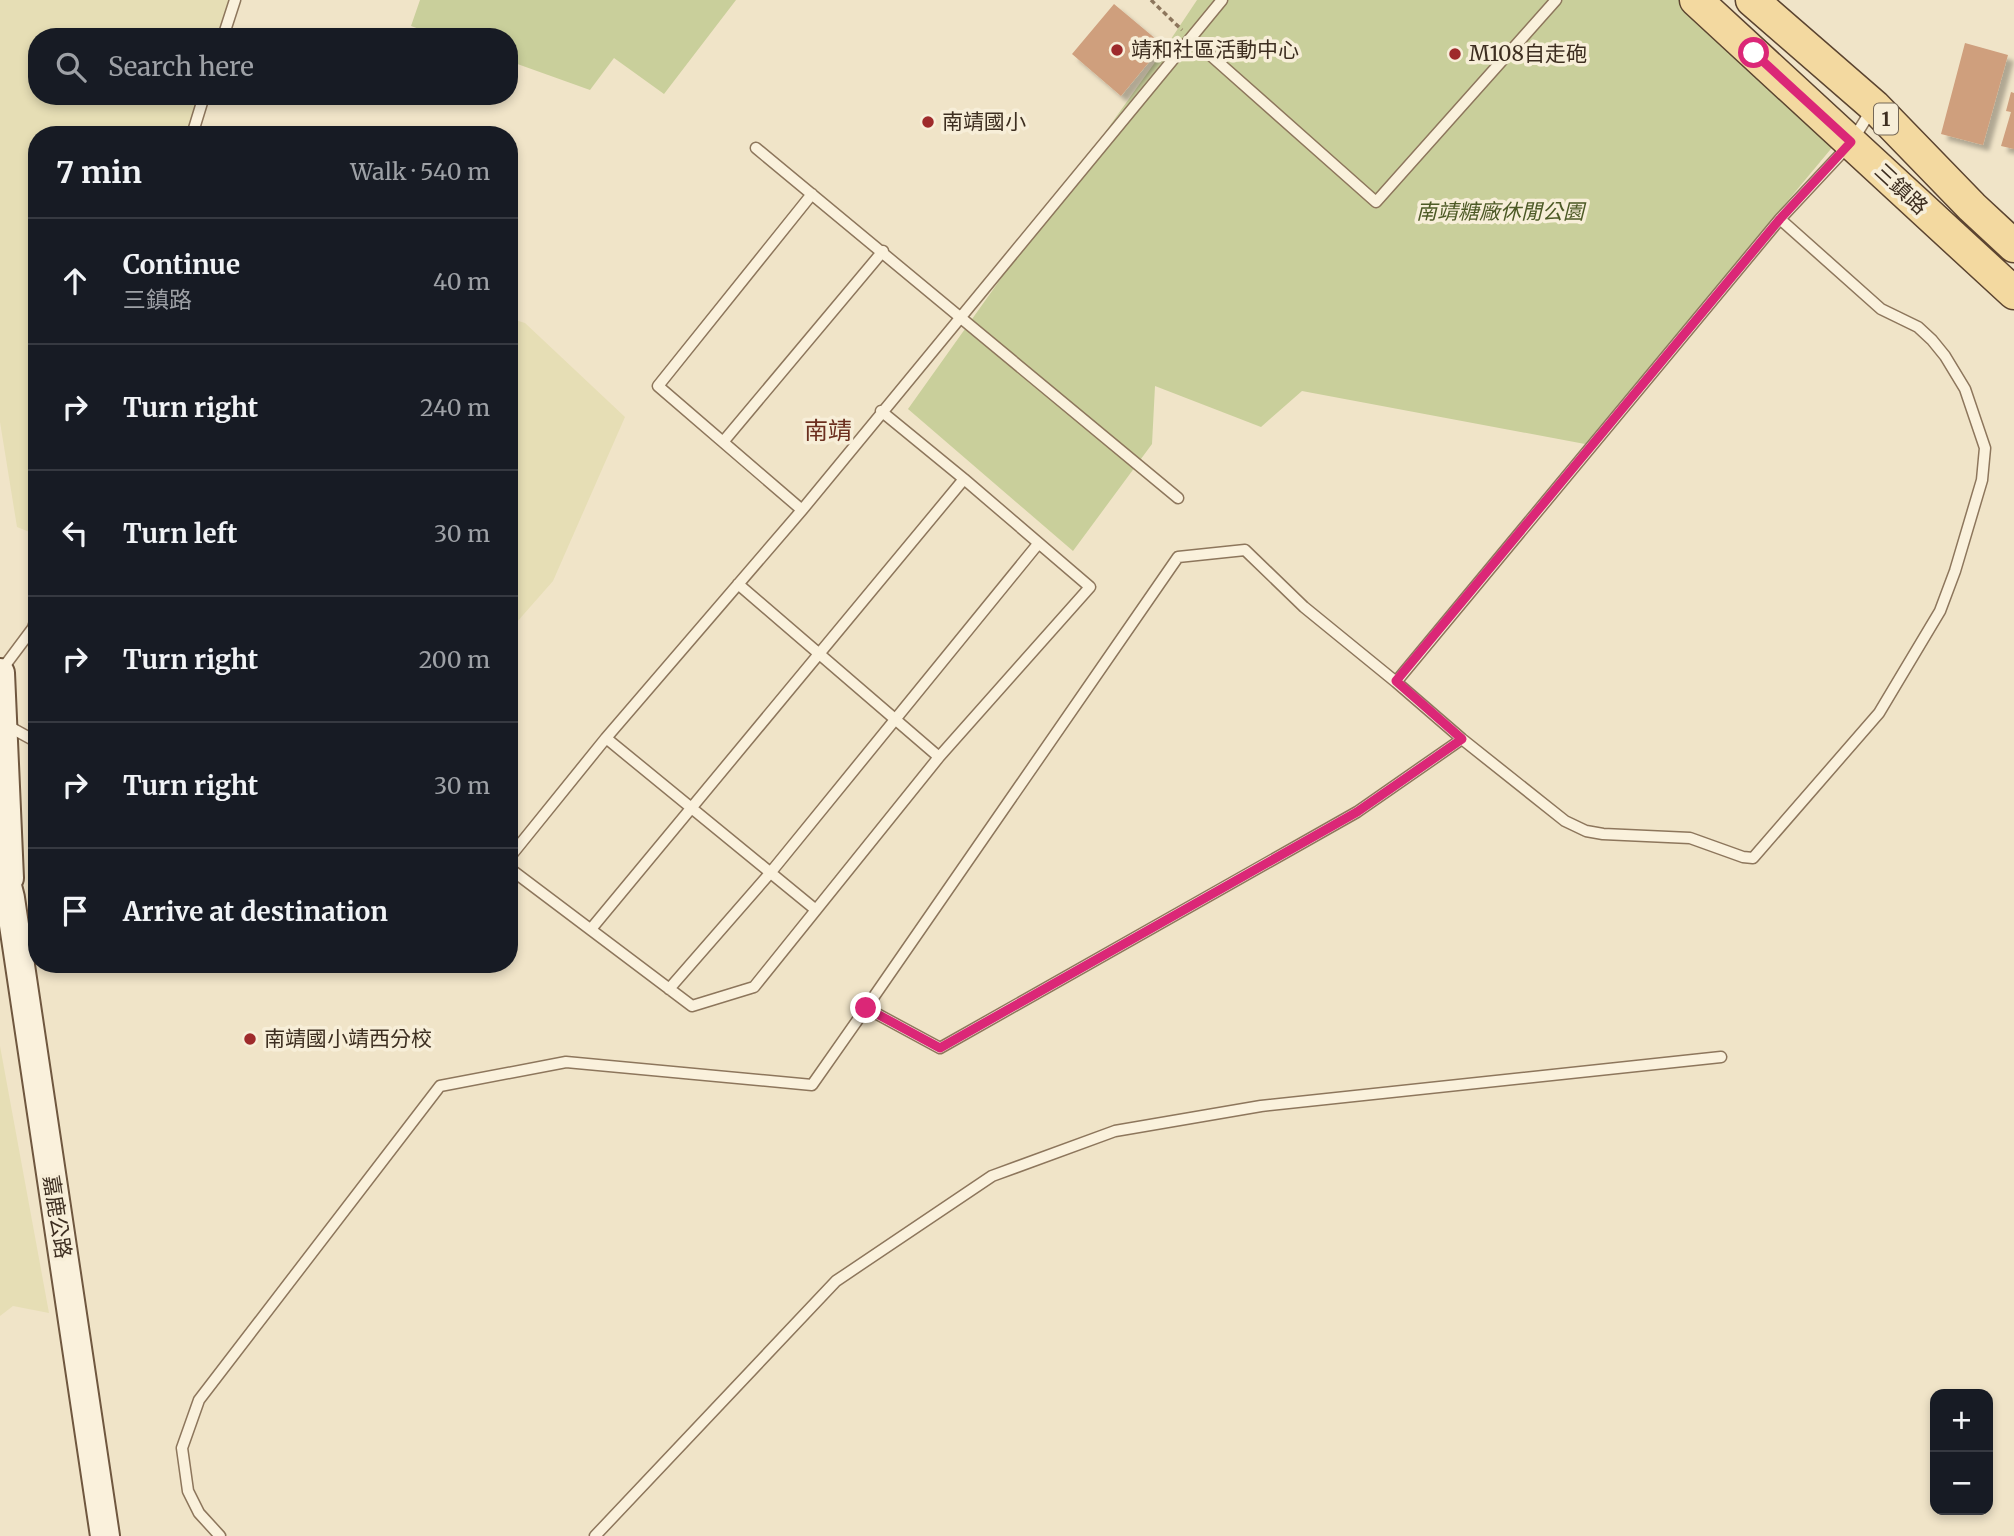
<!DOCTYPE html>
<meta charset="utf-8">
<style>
body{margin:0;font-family:Merriweather,"Noto Sans TC",serif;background:#20242c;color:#f1f3f6}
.controls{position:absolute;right:21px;bottom:21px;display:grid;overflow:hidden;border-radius:14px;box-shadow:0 4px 10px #0003}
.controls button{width:63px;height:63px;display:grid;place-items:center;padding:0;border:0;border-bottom:2px solid #363941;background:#171b24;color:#f1f3f6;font:35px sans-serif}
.stop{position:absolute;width:21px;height:21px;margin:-16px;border:5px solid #db2777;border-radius:50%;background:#fff}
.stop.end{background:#db2777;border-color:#fff;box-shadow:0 2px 7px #0008}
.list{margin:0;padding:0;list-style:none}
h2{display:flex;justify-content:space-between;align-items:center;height:91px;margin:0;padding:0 28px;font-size:30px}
h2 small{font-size:23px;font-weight:400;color:#9ea1a6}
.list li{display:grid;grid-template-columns:46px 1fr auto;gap:21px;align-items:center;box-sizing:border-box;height:126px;padding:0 28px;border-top:2px solid #363941}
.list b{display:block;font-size:26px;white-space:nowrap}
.list p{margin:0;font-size:23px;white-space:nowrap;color:#9ea1a6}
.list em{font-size:23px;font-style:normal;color:#9ea1a6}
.icon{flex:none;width:38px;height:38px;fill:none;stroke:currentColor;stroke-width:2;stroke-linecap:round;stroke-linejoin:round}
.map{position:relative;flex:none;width:2014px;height:1536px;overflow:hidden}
.search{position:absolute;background:#171b24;box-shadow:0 4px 10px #0003;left:28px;top:28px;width:490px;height:77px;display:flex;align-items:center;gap:18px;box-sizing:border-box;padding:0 24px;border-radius:28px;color:#9ea1a6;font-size:26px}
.panel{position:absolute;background:#171b24;box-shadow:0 4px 10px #0003;left:28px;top:126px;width:490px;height:847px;border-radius:28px}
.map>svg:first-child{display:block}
.farmland{fill:#e6deb5}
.green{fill:#c9cf9b}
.building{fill:#cf9f7d;filter:url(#shadow)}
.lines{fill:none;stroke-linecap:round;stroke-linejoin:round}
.lane-casing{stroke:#8d765c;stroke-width:13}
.secondary-casing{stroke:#6f573f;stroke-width:32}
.primary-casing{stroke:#5b4430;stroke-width:35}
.path{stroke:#8d765c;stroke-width:3.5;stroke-dasharray:5 3.5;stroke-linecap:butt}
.lane{stroke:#faf1dc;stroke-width:10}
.secondary{stroke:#faf1dc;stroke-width:28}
.primary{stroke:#f3d9a0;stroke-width:32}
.route{stroke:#db2777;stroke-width:9}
.poi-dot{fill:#9e2a2b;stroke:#f7eed8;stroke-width:2.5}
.labels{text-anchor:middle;stroke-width:7;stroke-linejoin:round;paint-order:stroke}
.shield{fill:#f7eed8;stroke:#756857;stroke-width:2}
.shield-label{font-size:19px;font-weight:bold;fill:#3d2e20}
.poi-label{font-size:21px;fill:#3d2e20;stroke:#f7eed8;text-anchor:start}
.street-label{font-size:21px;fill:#3d2e20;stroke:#f7eed8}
.park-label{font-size:21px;font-style:italic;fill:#4d5a26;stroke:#f7eed8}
.quarter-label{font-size:24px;fill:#6b2e1e;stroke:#f7eed8}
</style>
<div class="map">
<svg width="2014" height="1536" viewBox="0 0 2014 1536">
<defs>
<filter id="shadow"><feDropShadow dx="6" dy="6" stdDeviation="2" flood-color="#0004"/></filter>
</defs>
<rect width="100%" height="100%" fill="#f0e4c8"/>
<!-- farmland -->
<path class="farmland" d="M0,0H232L219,37H37V96H199L186,135H37V535L17,527L0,422Z
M509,318L525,323L625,417L553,581L509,631Z
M0,1046L49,1313L13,1306L0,1316Z"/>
<!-- green -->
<path class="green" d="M420,0H736L664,94L614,58L590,90L509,61V37H441L411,26Z
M1197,0H1679L1835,144L1585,444L1302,391L1261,427L1155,386L1152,444L1073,551L908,409L1163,51Z"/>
<!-- building -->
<path class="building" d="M1114,4L1163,45L1121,96L1072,54Z
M1965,43L2008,55L1983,145L1941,134Z
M2011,92L2014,93V149L2001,146L2011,112L2006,111Z"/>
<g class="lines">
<defs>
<path id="lane" d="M223,37L235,0
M1191,38L1376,202L1556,0
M192,135L204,96
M756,148L1178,498
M1780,219L1881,309L1918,327L1932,340L1945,356L1965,389L1985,448L1982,480L1955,571L1940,611L1879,713L1753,858L1743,857L1690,838L1603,834L1586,831L1565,821L1462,739L1396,682L1780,219L1851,143L1872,109
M723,442L883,251
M802,510L658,386L812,194
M738,584L939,757
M0,672L33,628L37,615
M1396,682L1304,607L1245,550L1178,557L866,1008L940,1048L1357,812L1462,739
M6,725L37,742
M606,738L816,910
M509,858L606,738L802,510L1222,0
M509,868L692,1006L754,987L939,757L1090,587L964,479L881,411
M591,929L964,479
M669,989L771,872L1038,544
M220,1536L199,1513L188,1491L182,1448L199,1400L440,1086L566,1062L812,1085L866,1008
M595,1536L836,1281L992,1176L1115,1131L1261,1106L1721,1057"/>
<path id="secondary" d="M0,673L9,878
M0,858L10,898L105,1536"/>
<path id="primary" d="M1696,0L2014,293
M1752,0L1874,106L1972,207L2014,246"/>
</defs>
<!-- lane casing -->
<use href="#lane" class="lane-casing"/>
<!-- secondary casing -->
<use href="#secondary" class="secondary-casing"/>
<!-- primary casing -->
<use href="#primary" class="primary-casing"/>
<!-- path -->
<path class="path" d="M1151,0L1182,30"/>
<!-- lane -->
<use href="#lane" class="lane"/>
<!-- secondary -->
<use href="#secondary" class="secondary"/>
<!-- primary -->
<use href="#primary" class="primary"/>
</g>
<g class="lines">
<!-- route -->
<path class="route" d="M866,1008L940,1048L1357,812L1462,739L1396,681L1780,219L1851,142L1754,53"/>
</g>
<!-- markers -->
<g class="poi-dot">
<circle cx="1117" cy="50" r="7"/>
<circle cx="1455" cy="54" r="7"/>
<circle cx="928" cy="122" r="7"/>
<circle cx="250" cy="1039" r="7"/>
</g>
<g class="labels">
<!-- shield labels -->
<rect class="shield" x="1874" y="103.5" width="24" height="31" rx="5"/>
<g class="shield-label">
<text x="1886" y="126">1</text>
</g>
<!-- poi labels -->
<g class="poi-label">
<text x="1131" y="57">靖和社區活動中心</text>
<text x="1469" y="61">M108自走砲</text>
<text x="942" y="129">南靖國小</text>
<text x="264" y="1046">南靖國小靖西分校</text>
</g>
<!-- street labels -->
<g class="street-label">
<text transform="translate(1901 189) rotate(43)" y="7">三鎮路</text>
<text transform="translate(57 1217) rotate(81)" y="7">嘉鹿公路</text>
</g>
<!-- park labels -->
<g class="park-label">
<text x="1500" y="219">南靖糖廠休閒公園</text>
</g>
<!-- quarter labels -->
<g class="quarter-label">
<text x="828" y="439">南靖</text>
</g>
</g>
</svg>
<div class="controls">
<button>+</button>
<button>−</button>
</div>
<div class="stop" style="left:1754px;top:53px"></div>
<div class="stop end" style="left:866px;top:1008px"></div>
<div class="search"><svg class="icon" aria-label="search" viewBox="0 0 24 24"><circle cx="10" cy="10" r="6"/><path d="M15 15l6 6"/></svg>Search here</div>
<section class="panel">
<h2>7 min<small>Walk · 540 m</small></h2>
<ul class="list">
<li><svg class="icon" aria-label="ahead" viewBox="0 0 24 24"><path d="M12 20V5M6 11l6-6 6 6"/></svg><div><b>Continue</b><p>三鎮路</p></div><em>40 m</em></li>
<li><svg class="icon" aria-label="right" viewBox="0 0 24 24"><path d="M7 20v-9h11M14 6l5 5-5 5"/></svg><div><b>Turn right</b></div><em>240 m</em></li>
<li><svg class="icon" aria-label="left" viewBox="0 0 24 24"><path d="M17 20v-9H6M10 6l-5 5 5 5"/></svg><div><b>Turn left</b></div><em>30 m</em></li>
<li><svg class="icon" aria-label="right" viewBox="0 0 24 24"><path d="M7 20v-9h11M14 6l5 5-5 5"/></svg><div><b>Turn right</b></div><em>200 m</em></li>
<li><svg class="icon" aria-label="right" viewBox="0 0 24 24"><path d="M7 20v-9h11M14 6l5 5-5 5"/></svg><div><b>Turn right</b></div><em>30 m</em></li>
<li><svg class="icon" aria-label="arrive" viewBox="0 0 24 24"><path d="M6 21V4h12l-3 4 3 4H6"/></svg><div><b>Arrive at destination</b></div></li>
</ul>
</section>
</div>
